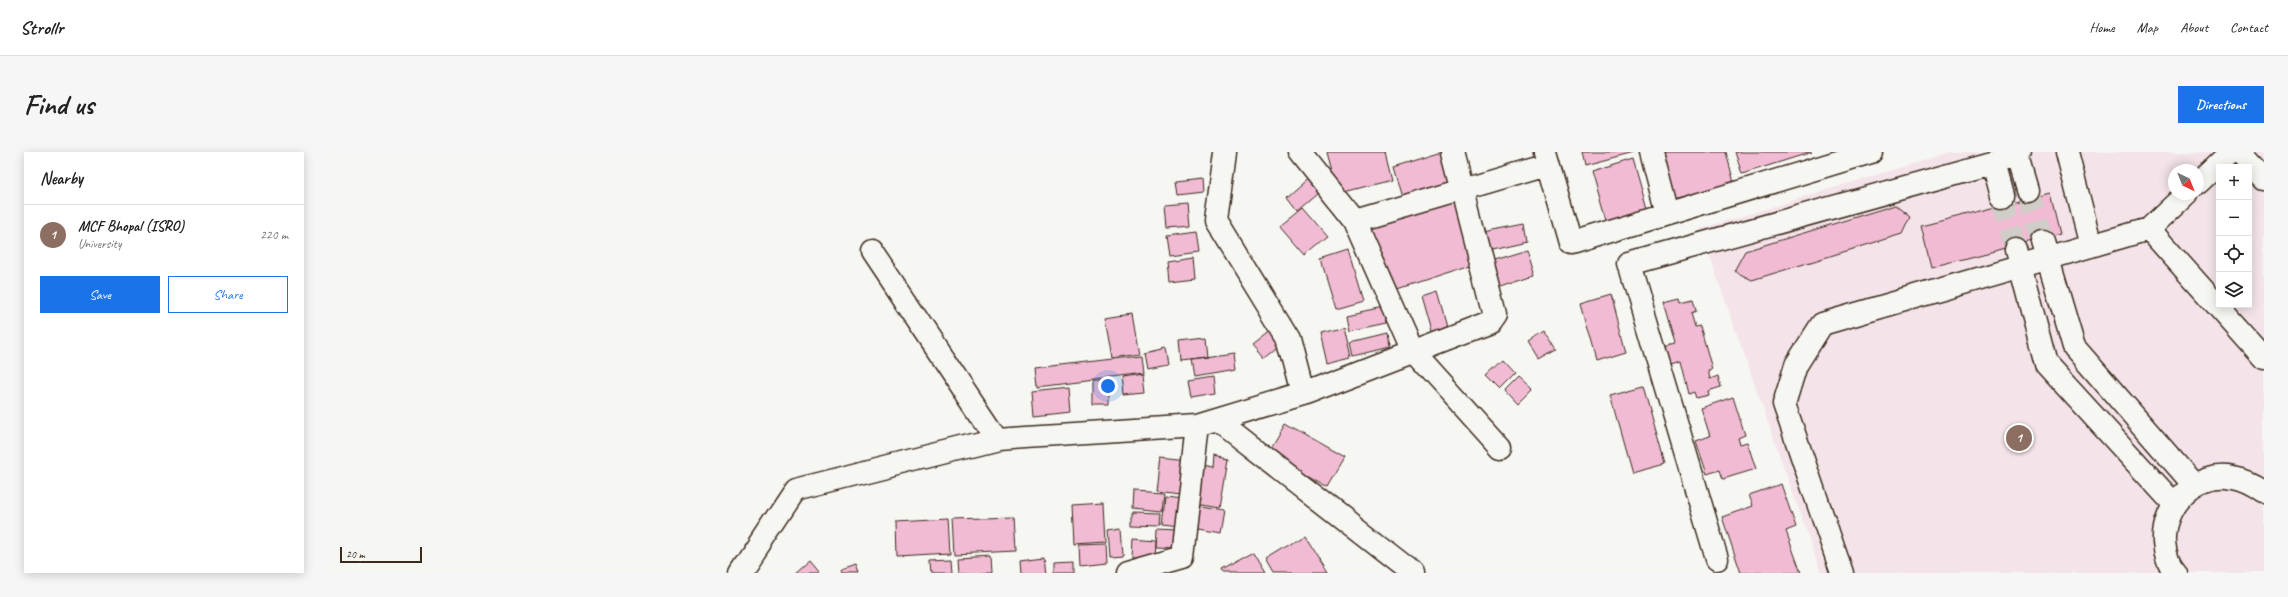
<!DOCTYPE html>
<meta charset="utf-8">
<style>
body{margin:0;font-family:Caveat,sans-serif;background:#f6f6f6;color:#222}
.controls{position:absolute;right:12px;top:12px;display:grid;overflow:hidden;border-radius:0px;box-shadow:0 2px 10px #0003}
.controls button{width:36px;height:36px;display:grid;place-items:center;padding:0;border:0;border-bottom:1px solid #e0e0e0;background:#fff;color:#222;font:20px sans-serif}
.compass{position:absolute;left:1840px;top:12px;width:36px;height:36px;border-radius:50%;background:#fff;box-shadow:0 2px 10px #0003;rotate:137deg}
.scale{position:absolute;left:12px;bottom:10px;width:82px;box-sizing:border-box;padding-left:4px;border:2px solid #3b2a1e;border-top:0;font-size:11px;line-height:14px;white-space:nowrap;color:#3b2a1e;-webkit-text-stroke:3px #f6f6f2;paint-order:stroke}
.you{position:absolute;left:780px;top:234px;width:14px;height:14px;margin:-10px;border:3px solid #fff;border-radius:50%;background:#1a73e8;box-shadow:0 0 0 6px #1a73e833}
.badge{display:grid;place-items:center;width:26px;height:26px;border-radius:50%;background:#1a73e8;color:#fff;font-size:13px;font-weight:700}
.pin{position:absolute;translate:-50% -50%;border:2px solid #fff;box-shadow:0 1px 4px #0006}
.list{margin:0;padding:0;list-style:none}
h2{display:flex;justify-content:space-between;align-items:center;height:52px;margin:0;padding:0 16px;font-size:17px}
h2 small{font-size:13px;font-weight:400;color:#767676}
.list li{display:grid;grid-template-columns:26px 1fr auto;gap:12px;align-items:center;box-sizing:border-box;height:60px;padding:0 16px;border-top:1px solid #e0e0e0}
.list b{display:block;font-size:15px;white-space:nowrap}
.list p{margin:0;font-size:13px;white-space:nowrap;color:#767676}
.list em{font-size:13px;font-style:normal;color:#767676}
.actions{display:flex;gap:8px;padding:12px 16px}
.actions a{flex:1;padding:9px 0;border:1px solid #1a73e8;border-radius:0px;text-align:center;font-size:14px;color:#1a73e8}
.actions .main{background:#1a73e8;color:#fff}
.icon{flex:none;width:22px;height:22px;fill:none;stroke:currentColor;stroke-width:2;stroke-linecap:round;stroke-linejoin:round}
.map{position:relative;flex:none;width:1936px;height:421px;overflow:hidden;border-radius:0px}
header{display:flex;align-items:center;gap:24px;box-sizing:border-box;height:56px;padding:0 20px;background:#fff;border-bottom:1px solid #e0e0e0}
header strong{font-size:19px}
nav{display:flex;gap:22px;margin-inline-start:auto;font-size:14px}
.intro{display:flex;align-items:center;justify-content:space-between;box-sizing:border-box;height:96px;padding:0 24px}
h1{margin:0;font-size:28px}
.button{padding:10px 18px;border-radius:0px;background:#1a73e8;color:#fff;font-size:14px;font-weight:700}
main{display:flex;gap:24px;padding:0 24px}
aside{flex:1;background:#fff;border-radius:0px;box-shadow:0 2px 10px #0003}
.map>svg:first-child{display:block}
.built{fill:#f4e4e9;fill-rule:evenodd}
.building{fill:#f1bbd3;stroke:#3b2a1e}
.lines{fill:none;stroke-linecap:round;stroke-linejoin:round}
.minor-tunnel{stroke:#d1cdc8;stroke-width:22;stroke-dasharray:22 11;stroke-linecap:butt}
.minor-casing{stroke:#3b2a1e;stroke-width:25}
.minor{stroke:#f6f6f2;stroke-width:22}
</style>
<header>
<strong>Strollr</strong>
<nav><a>Home</a><a>Map</a><a>About</a><a>Contact</a></nav>
</header>
<div class="intro"><h1>Find us</h1><a class="button">Directions</a></div>
<main>
<aside>
<h2>Nearby<small></small></h2>
<ul class="list">
<li><span class="badge" style="background:#8d6e63">1</span><div><b>MCF Bhopal (ISRO)</b><p>University</p></div><em>220 m</em></li>
</ul>
<div class="actions"><a class="main">Save</a><a>Share</a></div>
</aside>
<div class="map">
<svg width="1936" height="421" viewBox="0 0 1936 421">
<rect width="100%" height="100%" fill="#f6f6f2"/>
<filter id="ink" filterUnits="userSpaceOnUse"><feTurbulence type="fractalNoise" baseFrequency=".025" numOctaves="2"/><feDisplacementMap in="SourceGraphic" scale="8" xChannelSelector="R" yChannelSelector="G"/><feConvolveMatrix kernelMatrix="1 2 1 2 8 2 1 2 1" color-interpolation-filters="sRGB"/></filter>
<g filter="url(#ink)">
<!-- built -->
<path class="built" d="M1623,0H1936V421H1493L1372,77ZM1891,15H1921V153H1891ZM1846,18H1870V42H1846Z"/>
<!-- building -->
<path class="building" d="M999,0H1057L1064,28L1009,42Z
M1110,0H1116L1126,32L1075,48L1065,14Z
M1254,0H1306V1L1257,14Z
M1328,0H1398L1406,31L1341,48Z
M1407,0H1484L1414,22Z
M1305,7L1320,60L1278,72L1263,20Z
M984,23L995,36L969,58L959,45Z
M874,26L875,40L849,43L847,29Z
M1722,41L1732,82L1603,115L1593,74Z
M1124,45L1146,112L1063,139L1041,71Z
M860,52L862,74L839,76L837,54Z
M1567,53L1582,65L1574,82L1424,128L1406,119L1417,99Z
M974,55L1000,85L977,104L951,74Z
M1195,72L1198,90L1154,100L1150,81Z
M868,80L871,100L841,104L838,84Z
M1198,98L1206,124L1164,138L1155,111Z
M1021,99L1036,149L1008,157L993,108Z
M865,106L867,125L841,128L839,110Z
M1109,139L1121,181L1106,186L1094,144Z
M1283,142L1298,200L1269,209L1253,151Z
M1352,146L1353,150L1365,147L1368,159L1363,161L1367,175L1372,174L1384,217L1380,218L1382,227L1390,224L1393,235L1380,239L1381,243L1368,246L1366,240L1361,242L1353,209L1336,214L1331,196L1348,192L1336,150Z
M1055,155L1058,171L1021,179L1018,163Z
M804,161L811,202L785,206L778,165Z
M1016,175L1023,205L999,211L992,181Z
M944,177L955,191L937,206L925,192Z
M1216,179L1228,197L1211,207L1200,189Z
M1059,182L1061,195L1025,204L1022,191Z
M878,186L880,206L854,209L852,189Z
M837,195L840,212L818,216L815,200Z
M905,202L907,217L867,224L864,208Z
M812,204L814,222L709,235L707,216Z
M1174,208L1187,222L1172,237L1158,223Z
M814,223L816,240L795,242L793,226Z
M885,224L887,242L863,246L860,228Z
M1191,225L1204,237L1188,253L1176,240Z
M765,229H781V253H765Z
M1315,234L1337,312L1304,321L1282,243Z
M740,235L742,260L706,264L704,239Z
M1405,245L1417,283L1410,286L1412,292L1419,290L1428,317L1395,327L1392,318L1379,322L1368,289L1382,284L1373,256Z
M957,272L1017,306L1000,335L940,301Z
M886,304L900,307L892,355L867,351L873,313L885,315Z
M832,306L861,309L858,342L828,338Z
M1453,332L1468,375L1458,379L1473,421H1413L1394,365L1425,354L1421,343Z
M804,339L836,341L834,359L803,356Z
M837,344L853,346L849,376L834,374Z
M776,351L778,391L746,393L744,353Z
M867,353L897,358L893,382L863,377Z
M804,360L833,361L832,374L804,373Z
M685,366L687,399L627,402L625,368Z
M621,368L623,401L568,404L567,371Z
M793,375L795,404L782,405L780,377Z
M828,378L848,379L847,396L827,395Z
M976,383L1000,421H945L937,407Z
M805,386L827,388L826,407L804,406Z
M778,393L779,411L752,414L751,394Z
M925,401L937,421H893L892,419Z
M662,404L663,421H631L630,406Z
M716,405L718,421H691L690,408Z
M623,407L624,421H602L601,408Z
M481,409L491,421H467Z
M745,410V421H726V411Z
M529,413L532,421H516L515,418Z"/>
<g class="lines">
<!-- minor-tunnel -->
<path class="minor-tunnel" d="M1699,38L1715,90
M1674,44L1688,98"/>
<defs>
<path id="minor" d="M897,0L888,69L961,188L975,242
M972,0L1027,69L1084,198L1172,296
M1217,0L1243,91L1543,0
M1323,0L1339,62
M1739,0L1763,94
M1911,0L1936,27
M1689,4L1699,38
M1665,11L1674,44
M1870,31L1903,0
M1027,69L1220,12
M1821,77L1936,206
M1715,90L1746,195L1866,333
M1688,98L1718,212L1846,352
M544,100L669,287
M889,268L1085,421
M1389,407L1301,112L1689,4L1692,0
M412,421L467,338L669,287L869,274L975,242L1162,170L1167,163L1125,0
M798,421L854,405L869,274
M1514,421L1456,252L1468,213L1494,172L1821,77L1858,42
M1848,421C1840,413 1837,400 1836,390C1834,354 1868,318 1905,326C1917,328 1926,333 1936,340"/>
</defs>
<!-- minor casing -->
<use href="#minor" class="minor-casing"/>
<!-- minor -->
<use href="#minor" class="minor"/>
</g>
</g>
</svg>
<div class="controls">
<button>+</button>
<button>−</button>
<button><svg class="icon" aria-label="locate" viewBox="0 0 24 24"><circle cx="12" cy="12" r="6"/><path d="M12 2v4M12 18v4M2 12h4M18 12h4"/></svg></button>
<button><svg class="icon" aria-label="layers" viewBox="0 0 24 24"><path d="M12 4l9 5-9 5-9-5zM3 14l9 5 9-5"/></svg></button>
</div>
<svg class="compass" viewBox="-18 -18 36 36"><path d="M0-13l5 13h-10z" fill="#e53935"/><path d="M0 13l5-13h-10z" fill="#767676"/></svg>
<div class="scale">20 m</div>
<div class="you"></div>
<div class="pin badge" style="left:1691px;top:286px;background:#8d6e63">1</div>
</div>
</main>
